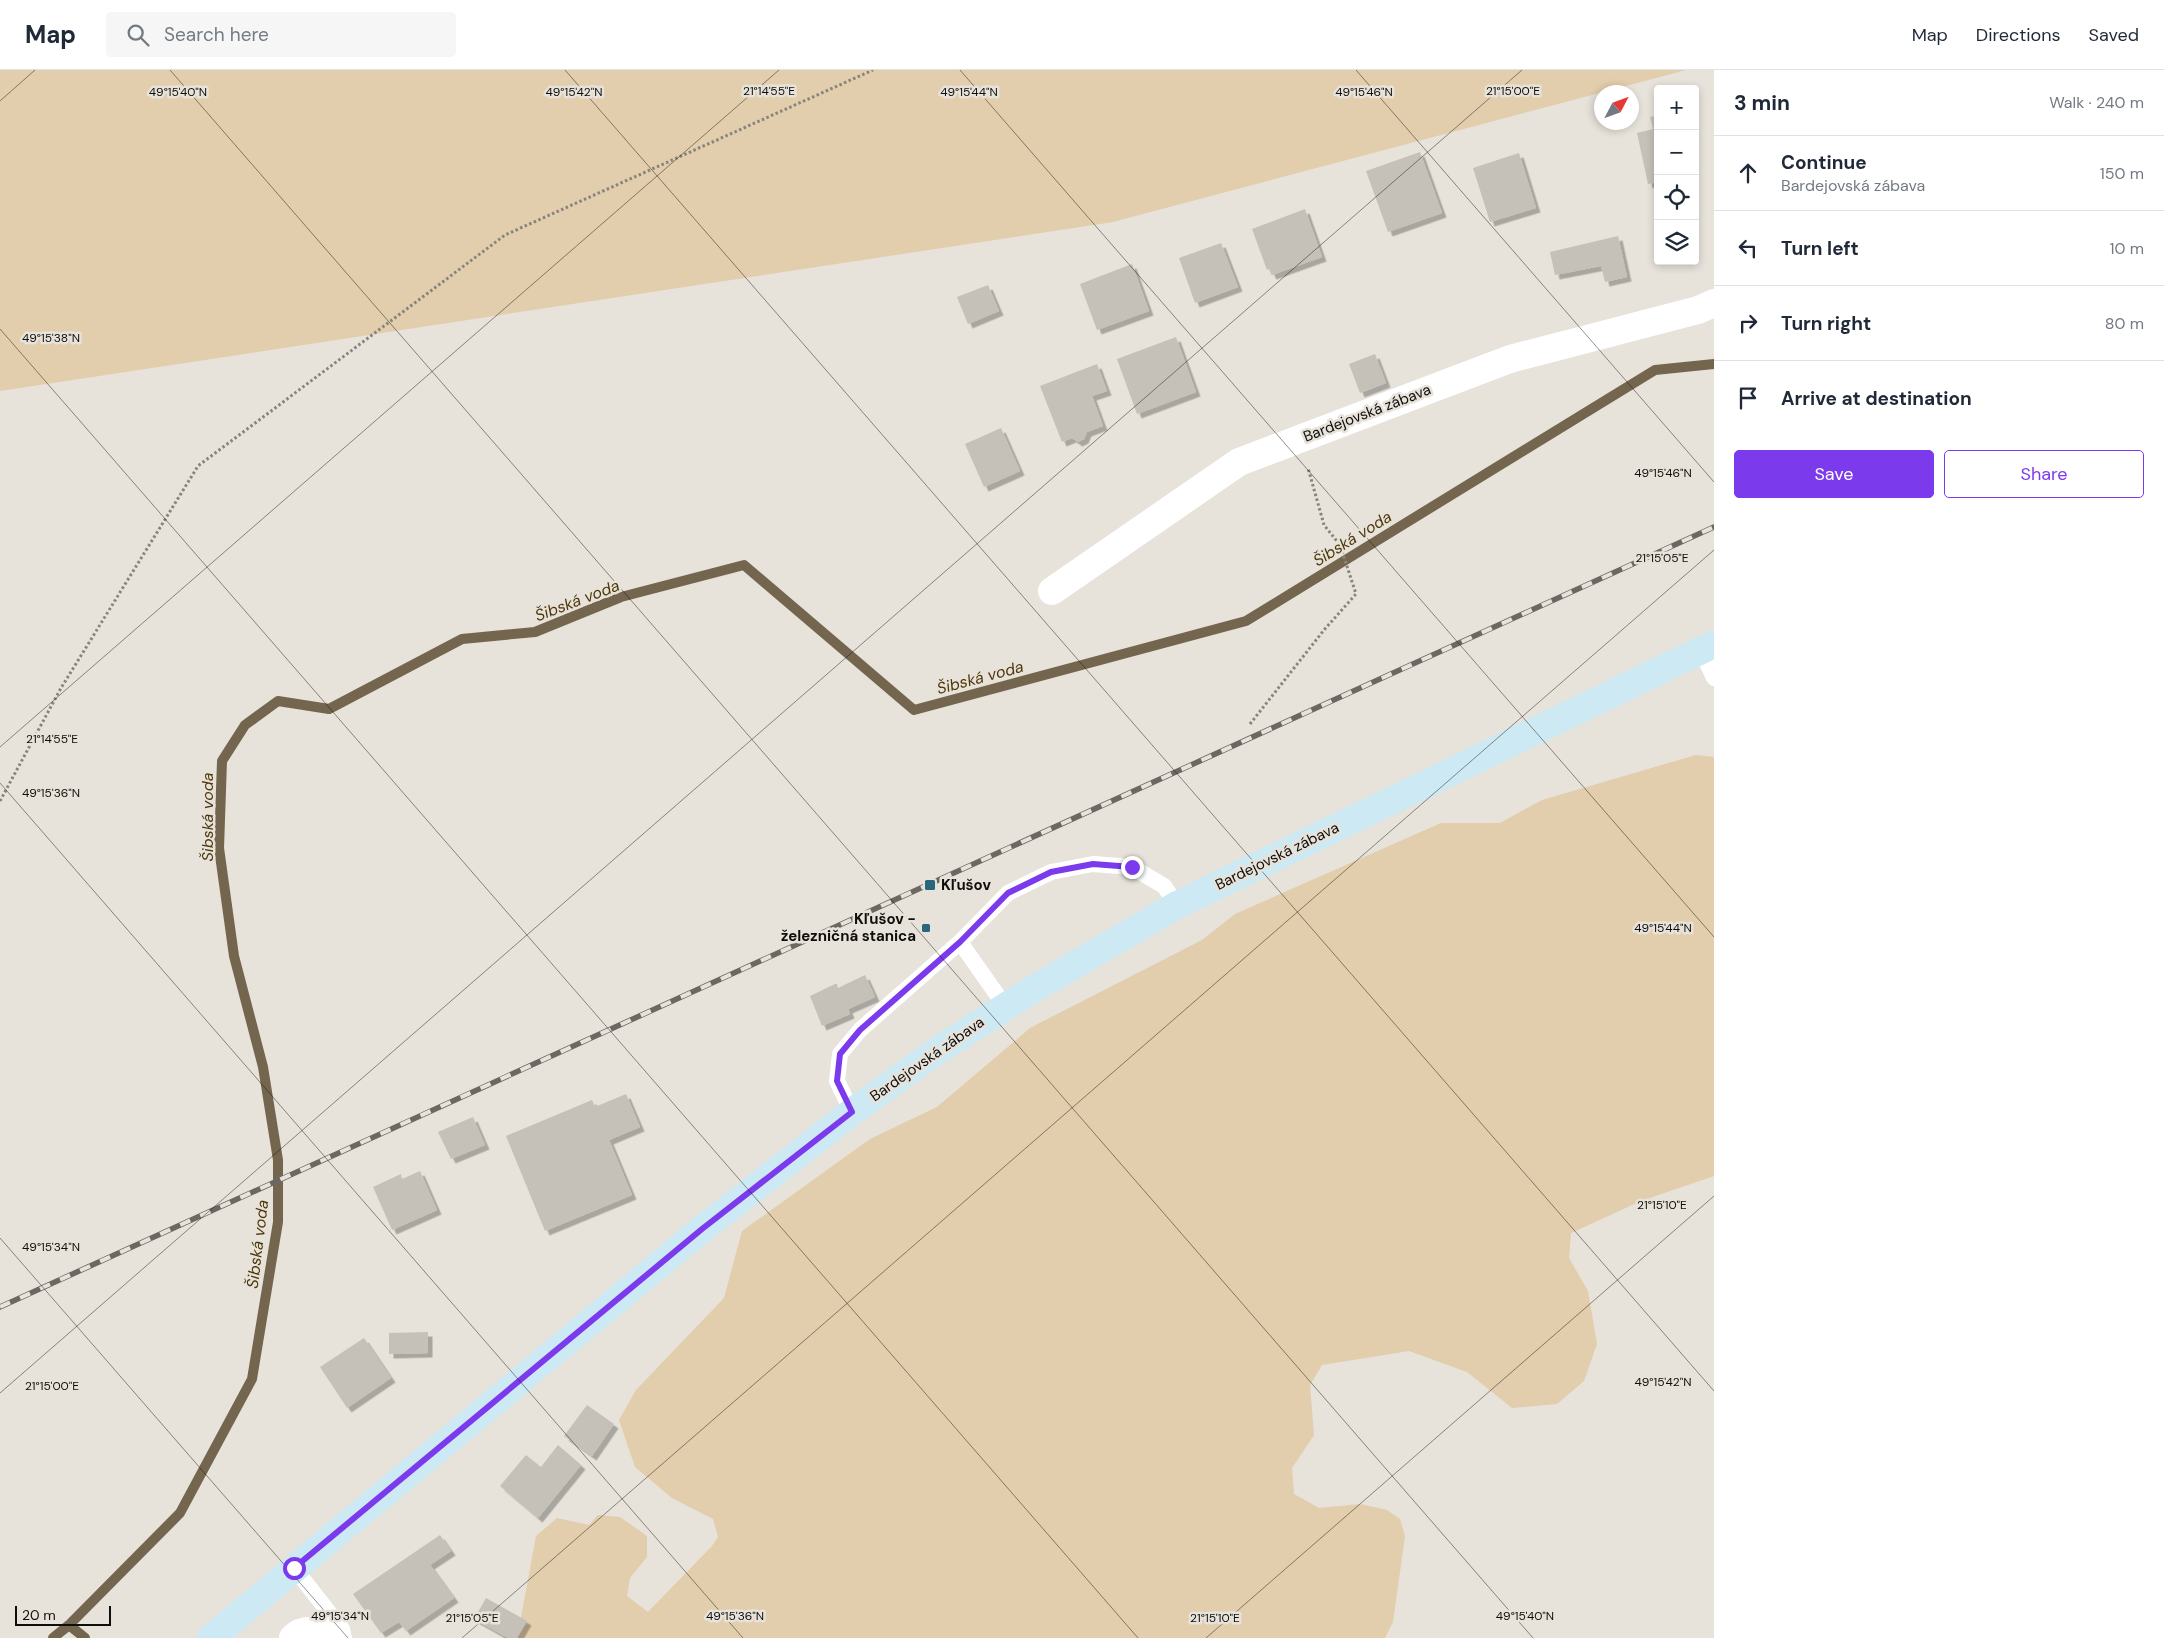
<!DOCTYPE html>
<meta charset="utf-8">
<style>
body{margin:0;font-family:"DM Sans",sans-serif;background:#f6f6f7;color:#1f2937}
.controls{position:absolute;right:15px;top:15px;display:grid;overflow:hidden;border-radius:5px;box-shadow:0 2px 8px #0003}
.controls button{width:45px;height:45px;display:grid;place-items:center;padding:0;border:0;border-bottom:1px solid #e0e1e3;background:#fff;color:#1f2937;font:25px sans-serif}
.compass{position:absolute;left:1594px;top:15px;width:45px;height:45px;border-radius:50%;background:#fff;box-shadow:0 2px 8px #0003;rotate:49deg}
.scale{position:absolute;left:15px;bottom:12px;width:96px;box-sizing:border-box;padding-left:5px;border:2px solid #0f0e0b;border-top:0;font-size:14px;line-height:18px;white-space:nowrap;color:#0f0e0b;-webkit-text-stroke:4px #e7e2da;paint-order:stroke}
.stop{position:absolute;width:15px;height:15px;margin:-11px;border:4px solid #7c3aed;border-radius:50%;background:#fff}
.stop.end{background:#7c3aed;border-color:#fff;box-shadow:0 1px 5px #0008}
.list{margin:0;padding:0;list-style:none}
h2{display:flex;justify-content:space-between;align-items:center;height:65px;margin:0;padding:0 20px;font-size:21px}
h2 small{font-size:16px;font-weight:400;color:#747a83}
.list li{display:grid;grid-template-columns:32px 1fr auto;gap:15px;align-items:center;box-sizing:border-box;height:75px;padding:0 20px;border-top:1px solid #e0e1e3}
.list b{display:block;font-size:19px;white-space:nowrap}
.list p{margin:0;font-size:16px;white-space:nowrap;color:#747a83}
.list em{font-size:16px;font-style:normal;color:#747a83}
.actions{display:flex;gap:10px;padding:15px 20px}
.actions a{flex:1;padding:11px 0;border:1px solid #7c3aed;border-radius:5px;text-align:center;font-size:18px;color:#7c3aed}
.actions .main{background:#7c3aed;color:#fff}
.icon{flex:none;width:28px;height:28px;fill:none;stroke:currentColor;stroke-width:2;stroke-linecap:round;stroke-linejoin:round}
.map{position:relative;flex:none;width:1714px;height:1568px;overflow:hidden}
header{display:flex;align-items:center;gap:30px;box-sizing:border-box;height:70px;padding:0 25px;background:#fff;border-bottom:1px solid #e0e1e3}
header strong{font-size:24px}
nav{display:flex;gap:28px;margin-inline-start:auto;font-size:18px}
.search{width:350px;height:45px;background:#f6f6f7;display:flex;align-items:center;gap:12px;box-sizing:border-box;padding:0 18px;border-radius:5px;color:#747a83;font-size:19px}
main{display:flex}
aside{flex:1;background:#fff}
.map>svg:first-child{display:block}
.green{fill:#e2cdac}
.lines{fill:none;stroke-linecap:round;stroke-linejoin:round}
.stream{stroke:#74664e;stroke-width:10}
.building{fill:#c5c0b8;filter:url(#shadow)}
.path{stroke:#87847e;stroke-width:3;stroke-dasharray:2.5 2.5;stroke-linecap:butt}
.lane{stroke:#fff;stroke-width:16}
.street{stroke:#fff;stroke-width:28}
.secondary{stroke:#cdeaf4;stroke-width:28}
.rail-casing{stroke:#6b6863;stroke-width:5.5}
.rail{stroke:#e7e2da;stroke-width:4;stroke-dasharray:11;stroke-linecap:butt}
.route{stroke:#7c3aed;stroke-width:6}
.ticks{fill:none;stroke:#0f0e0b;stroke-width:1;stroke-opacity:0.45}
.poi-dot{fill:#28677c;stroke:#e7e2da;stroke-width:2}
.labels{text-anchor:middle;stroke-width:5;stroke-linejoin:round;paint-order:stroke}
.street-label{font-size:15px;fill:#0f0e0b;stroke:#e7e2da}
.poi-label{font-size:15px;font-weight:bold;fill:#0f0e0b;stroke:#e7e2da;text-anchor:start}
.water-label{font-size:16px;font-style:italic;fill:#4e380a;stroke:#e7e2da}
.ticks-label{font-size:12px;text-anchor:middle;fill:#0f0e0b;stroke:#e7e2da;stroke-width:5;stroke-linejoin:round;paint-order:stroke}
</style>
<header>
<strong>Map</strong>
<div class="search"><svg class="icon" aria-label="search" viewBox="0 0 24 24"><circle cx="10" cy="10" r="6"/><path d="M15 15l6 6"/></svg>Search here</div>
<nav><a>Map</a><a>Directions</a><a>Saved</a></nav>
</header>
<main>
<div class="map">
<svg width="1714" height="1568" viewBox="0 0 1714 1568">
<defs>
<filter id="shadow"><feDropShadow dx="4.5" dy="4.5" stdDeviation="0" flood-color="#0004"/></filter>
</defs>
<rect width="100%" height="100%" fill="#e7e2da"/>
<!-- green -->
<path class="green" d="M0,0H1686L1113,152L0,321Z
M1696,685L1714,687V1106L1641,1131L1571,1163L1569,1188L1588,1221L1597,1274L1584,1311L1557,1334L1512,1338L1467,1302L1409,1281L1322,1295L1310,1315L1314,1365L1292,1398L1294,1424L1319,1438L1360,1434L1387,1440L1400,1449L1405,1466L1393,1552L1385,1568H504L520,1553L536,1466L557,1448L589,1455L598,1445L620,1447L647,1466V1487L630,1508L627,1526L648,1542L712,1476L718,1467L713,1449L672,1428L635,1397L619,1350L636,1320L724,1228L742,1161L870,1069L937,1037L1030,958L1202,870L1235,844L1441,753H1500L1542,730Z"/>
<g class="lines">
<!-- stream -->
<path class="stream" d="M69,1555L85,1568
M53,1568L69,1555L180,1443L252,1309L278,1152V1090L263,997L234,886L219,778L222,691L245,655L278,631L329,639L462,569L535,562L621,527L744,495L914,640L1246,551L1655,300L1714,294"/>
</g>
<!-- building -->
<path class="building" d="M1658,45V112L1648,114L1637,63L1653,59L1650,47Z
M1420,82L1442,143L1388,162L1366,101Z
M1519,83L1536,138L1490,152L1473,98Z
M1305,139L1322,187L1272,205L1269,199L1267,200L1252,159Z
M1618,166L1627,207L1605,212L1601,196L1555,205L1550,182Z
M1221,173L1238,217L1195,233L1179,188Z
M1132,194L1149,241L1097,260L1080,214Z
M988,215L999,241L968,254L957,227Z
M1176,267L1196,322L1137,344L1117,289Z
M1375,284L1386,313L1360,323L1349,294Z
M1097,294L1107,321L1092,326L1103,356L1087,362L1084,369L1078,372L1072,368L1062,372L1040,316Z
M1001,358L1020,401L984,417L965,374Z
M865,905L875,927L848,939L850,944L822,956L810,926L835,914H837L838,918Z
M626,1024L640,1057L609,1070L632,1125L545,1161L506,1066L592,1030L595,1037Z
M473,1047L485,1075L451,1089L438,1062Z
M420,1101L437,1140L392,1160L373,1117L401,1104L402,1109Z
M428,1262V1283L389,1284V1263Z
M364,1268L391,1308L347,1338L320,1297Z
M587,1335L614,1354L592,1386L564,1366Z
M558,1375L581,1395L538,1448L500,1416L526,1385L541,1397Z
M440,1465L451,1481L430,1495L454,1528L406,1561L399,1552L381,1563L353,1524Z
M486,1528L527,1551L517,1568H508L474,1549Z"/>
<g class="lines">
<!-- path -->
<path class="path" d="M1250,654L1324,560L1356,524L1340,475L1324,455L1308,398
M0,731L61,618L198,396L505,165L873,0"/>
<!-- lane -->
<path class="lane" d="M1701,580L1714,608
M960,872L1005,936
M852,1042L837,1011L840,984L860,960L960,872L1008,823L1051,802L1093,794L1132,797L1164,816L1177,835
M294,1498L342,1559L344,1568"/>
<!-- street -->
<path class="street" d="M1052,521L1239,392L1510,289L1698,240L1714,233
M293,1568C305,1556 321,1561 335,1568"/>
<!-- secondary -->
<path class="secondary" d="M211,1568L702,1159L852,1042L937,981L1030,921L1177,835L1714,574"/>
<defs>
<path id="rail" d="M0,1237L1714,457"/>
</defs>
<!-- rail casing -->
<use href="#rail" class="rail-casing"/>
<!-- rail -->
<use href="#rail" class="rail"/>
</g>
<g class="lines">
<!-- route -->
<path class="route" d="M294,1498L702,1159L852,1042L837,1011L840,984L860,960L960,872L1008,823L1051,802L1093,794L1132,797"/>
</g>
<!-- ticks -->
<path class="ticks" d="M170,0L1533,1568M565,0L1714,1321M960,0L1714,867M1356,0L1714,412M0,31L35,0M0,259L1138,1568M0,677L779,0M0,713L743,1568M0,1168L348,1568M0,1323L1522,0M462,1568L1714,480M1206,1568L1714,1126"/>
<!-- markers -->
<g class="poi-dot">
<rect x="924" y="809" width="12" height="12" rx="2.5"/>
<rect x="921" y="853" width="10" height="10" rx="2.5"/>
</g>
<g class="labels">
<!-- street labels -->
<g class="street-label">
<text transform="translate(1367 343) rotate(-21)" y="5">Bardejovská zábava</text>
<text transform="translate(1277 786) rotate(-26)" y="5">Bardejovská zábava</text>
<text transform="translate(927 989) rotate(-35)" y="5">Bardejovská zábava</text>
</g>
<!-- poi labels -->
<g class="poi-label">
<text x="941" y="820">Kľušov</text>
<text x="916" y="854" text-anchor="end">Kľušov -<tspan x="916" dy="17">železničná stanica</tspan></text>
</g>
<!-- water labels -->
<g class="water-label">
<text transform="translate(1352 468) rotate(-32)" y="6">Šibská voda</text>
<text transform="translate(577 530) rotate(-21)" y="6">Šibská voda</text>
<text transform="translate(980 607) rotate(-15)" y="6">Šibská voda</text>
<text transform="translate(207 747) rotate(-90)" y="6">Šibská voda</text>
<text transform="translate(257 1174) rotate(-83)" y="6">Šibská voda</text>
</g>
</g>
<g class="ticks-label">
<text x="769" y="25">21°14'55"E</text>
<text x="1513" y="25">21°15'00"E</text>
<text x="178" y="26">49°15'40"N</text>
<text x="574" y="26">49°15'42"N</text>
<text x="969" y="26">49°15'44"N</text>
<text x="1364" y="26">49°15'46"N</text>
<text x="51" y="272">49°15'38"N</text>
<text x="1663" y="407">49°15'46"N</text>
<text x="1662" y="492">21°15'05"E</text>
<text x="52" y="673">21°14'55"E</text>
<text x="51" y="727">49°15'36"N</text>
<text x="1663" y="862">49°15'44"N</text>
<text x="1662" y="1139">21°15'10"E</text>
<text x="51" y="1181">49°15'34"N</text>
<text x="1663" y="1316">49°15'42"N</text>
<text x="52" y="1320">21°15'00"E</text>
<text x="340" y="1550">49°15'34"N</text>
<text x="735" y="1550">49°15'36"N</text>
<text x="1525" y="1550">49°15'40"N</text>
<text x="472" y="1552">21°15'05"E</text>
<text x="1215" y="1552">21°15'10"E</text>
</g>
</svg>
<div class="controls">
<button>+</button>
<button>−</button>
<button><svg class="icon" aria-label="locate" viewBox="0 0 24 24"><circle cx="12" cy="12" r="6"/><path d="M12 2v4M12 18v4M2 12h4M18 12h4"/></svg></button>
<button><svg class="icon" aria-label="layers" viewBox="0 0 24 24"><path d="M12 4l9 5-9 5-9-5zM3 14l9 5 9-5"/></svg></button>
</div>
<svg class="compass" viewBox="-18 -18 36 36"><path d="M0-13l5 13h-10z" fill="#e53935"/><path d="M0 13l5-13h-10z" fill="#747a83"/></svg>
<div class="scale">20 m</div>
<div class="stop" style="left:294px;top:1498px"></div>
<div class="stop end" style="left:1132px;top:797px"></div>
</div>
<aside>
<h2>3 min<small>Walk · 240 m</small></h2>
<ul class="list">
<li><svg class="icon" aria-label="ahead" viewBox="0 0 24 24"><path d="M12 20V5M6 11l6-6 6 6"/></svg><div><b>Continue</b><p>Bardejovská zábava</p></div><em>150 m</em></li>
<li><svg class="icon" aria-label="left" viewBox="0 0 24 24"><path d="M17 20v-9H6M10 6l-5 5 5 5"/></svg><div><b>Turn left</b></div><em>10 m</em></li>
<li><svg class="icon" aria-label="right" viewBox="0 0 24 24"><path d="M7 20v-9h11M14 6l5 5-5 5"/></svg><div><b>Turn right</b></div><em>80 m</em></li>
<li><svg class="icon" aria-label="arrive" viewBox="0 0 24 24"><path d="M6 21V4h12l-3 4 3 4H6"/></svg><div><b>Arrive at destination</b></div></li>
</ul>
<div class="actions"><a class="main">Save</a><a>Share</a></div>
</aside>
</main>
